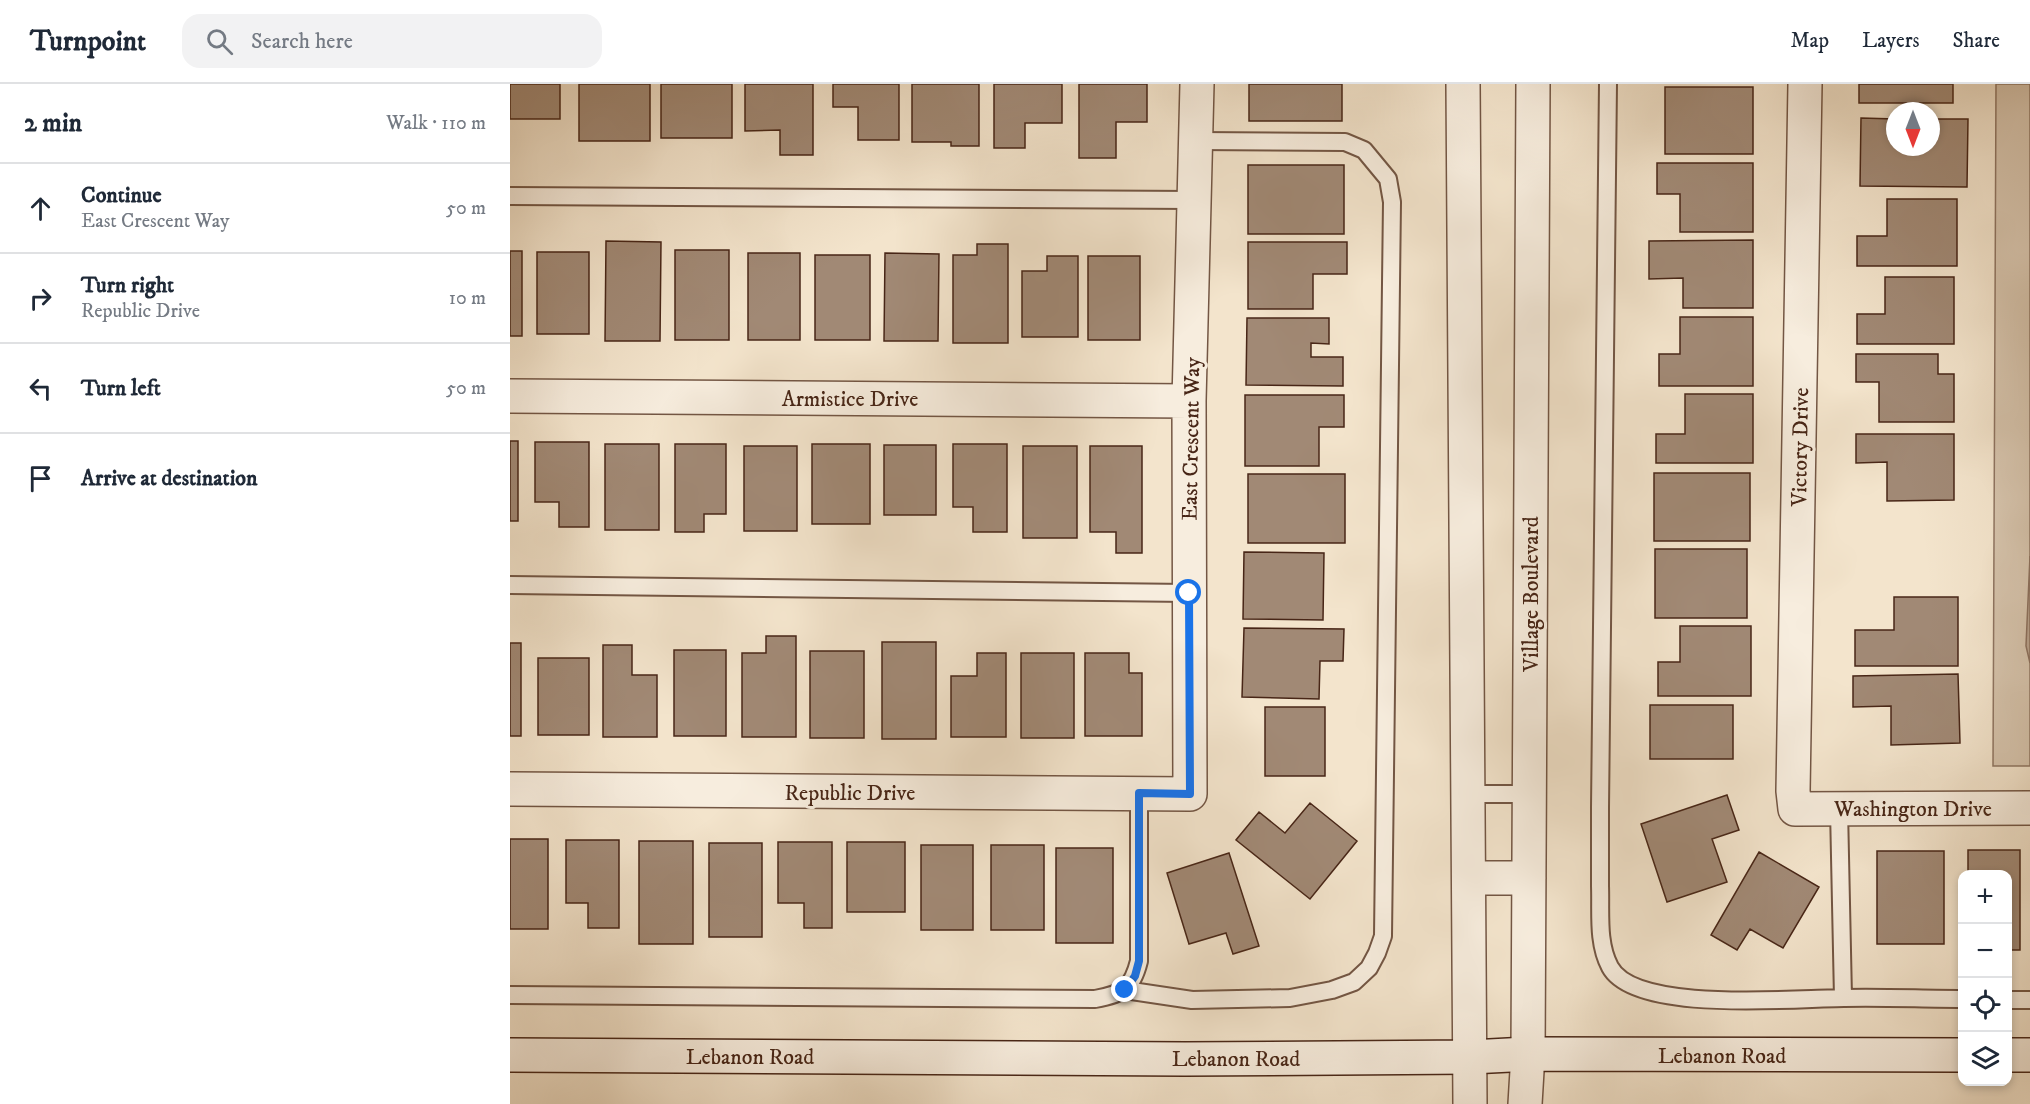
<!DOCTYPE html>
<meta charset="utf-8">
<style>
body{margin:0;font-family:"IM FELL DW Pica",serif;background:#f2f2f3;color:#1f2937}
.controls{position:absolute;right:18px;bottom:18px;display:grid;overflow:hidden;border-radius:12px;box-shadow:0 3px 9px #0003}
.controls button{width:54px;height:54px;display:grid;place-items:center;padding:0;border:0;border-bottom:2px solid #e0e1e3;background:#fff;color:#1f2937;font:30px sans-serif}
.compass{position:absolute;left:1376px;top:18px;width:54px;height:54px;border-radius:50%;background:#fff;box-shadow:0 3px 9px #0003;rotate:180deg}
.stop{position:absolute;width:18px;height:18px;margin:-14px;border:4px solid #1a73e8;border-radius:50%;background:#fff}
.stop.end{background:#1a73e8;border-color:#fff;box-shadow:0 2px 6px #0008}
.list{margin:0;padding:0;list-style:none}
h2{display:flex;justify-content:space-between;align-items:center;height:78px;margin:0;padding:0 24px;font-size:26px}
h2 small{font-size:20px;font-weight:400;color:#747a83}
.list li{display:grid;grid-template-columns:39px 1fr auto;gap:18px;align-items:center;box-sizing:border-box;height:90px;padding:0 24px;border-top:2px solid #e0e1e3}
.list b{display:block;font-size:22px;white-space:nowrap}
.list p{margin:0;font-size:20px;white-space:nowrap;color:#747a83}
.list em{font-size:20px;font-style:normal;color:#747a83}
.icon{flex:none;width:33px;height:33px;fill:none;stroke:currentColor;stroke-width:2;stroke-linecap:round;stroke-linejoin:round}
.map{position:relative;flex:none;width:1520px;height:1020px;overflow:hidden}
header{display:flex;align-items:center;gap:36px;box-sizing:border-box;height:84px;padding:0 30px;background:#fff;border-bottom:2px solid #e0e1e3}
header strong{font-size:28px}
nav{display:flex;gap:33px;margin-inline-start:auto;font-size:21px}
.search{width:420px;height:54px;background:#f2f2f3;display:flex;align-items:center;gap:15px;box-sizing:border-box;padding:0 21px;border-radius:18px;color:#747a83;font-size:22px}
main{display:flex}
aside{flex:1;background:#fff}
.map>svg:first-child{display:block}
.green{fill:#d6c4ad;stroke:#8f7562;stroke-width:1.5}
.water{fill:#b9a38e;stroke:#8c715e;stroke-width:1.5}
.building{fill:#a18975;stroke:#482617;stroke-width:1.5}
.lines{fill:none;stroke-linecap:round;stroke-linejoin:round}
.lane-casing{stroke:#735644;stroke-width:20}
.street-casing{stroke:#735644;stroke-width:36}
.secondary-casing{stroke:#482617;stroke-width:36}
.lane{stroke:#f7edde;stroke-width:16}
.street{stroke:#f7edde;stroke-width:33}
.secondary{stroke:#f7edde;stroke-width:33}
.route{stroke:#1a73e8;stroke-width:8}
.labels{text-anchor:middle;stroke-width:6;stroke-linejoin:round;paint-order:stroke}
.street-label{font-size:22px;fill:#482617;stroke:#f7edde}
</style>
<header>
<strong>Turnpoint</strong>
<div class="search"><svg class="icon" aria-label="search" viewBox="0 0 24 24"><circle cx="10" cy="10" r="6"/><path d="M15 15l6 6"/></svg>Search here</div>
<nav><a>Map</a><a>Layers</a><a>Share</a></nav>
</header>
<main>
<aside>
<h2>2 min<small>Walk · 110 m</small></h2>
<ul class="list">
<li><svg class="icon" aria-label="ahead" viewBox="0 0 24 24"><path d="M12 20V5M6 11l6-6 6 6"/></svg><div><b>Continue</b><p>East Crescent Way</p></div><em>50 m</em></li>
<li><svg class="icon" aria-label="right" viewBox="0 0 24 24"><path d="M7 20v-9h11M14 6l5 5-5 5"/></svg><div><b>Turn right</b><p>Republic Drive</p></div><em>10 m</em></li>
<li><svg class="icon" aria-label="left" viewBox="0 0 24 24"><path d="M17 20v-9H6M10 6l-5 5 5 5"/></svg><div><b>Turn left</b></div><em>50 m</em></li>
<li><svg class="icon" aria-label="arrive" viewBox="0 0 24 24"><path d="M6 21V4h12l-3 4 3 4H6"/></svg><div><b>Arrive at destination</b></div></li>
</ul>
</aside>
<div class="map">
<svg width="1520" height="1020" viewBox="0 0 1520 1020">
<rect width="100%" height="100%" fill="#f3e4cc"/>
<filter id="stains"><feTurbulence type="fractalNoise" baseFrequency=".00333" numOctaves="4"/><feColorMatrix values="0 0 0 0 .2 0 0 0 0 .09 0 0 0 0 .02 0 0 0 .5 -.17"/></filter>
<radialGradient id="worn" r=".72"><stop offset=".6" stop-color="#630" stop-opacity="0"/><stop offset="1" stop-color="#630" stop-opacity=".3"/></radialGradient>
<!-- green -->
<path class="green" d="M1486,0H1520V682H1483Z"/>
<!-- water -->
<path class="water" d="M1520,472V579L1516,562Z"/>
<!-- building -->
<path class="building" d="M0,0H50V35H0Z
M69,0H140V57H69Z
M151,0H222V54H151Z
M235,0H303V71H270V46L235,47Z
M323,0H389V56H348V23H323Z
M402,0H469V62H441V58H402Z
M484,0H552V39H515V64H484Z
M569,0H637V38H606V74H569Z
M739,0H832V37H739Z
M1349,0H1443V19H1349Z
M1155,3H1243V70H1155Z
M1351,34L1385,35V63H1421V35H1458L1457,103L1350,102Z
M1147,79H1243V148H1170V110H1147Z
M738,81H834V150H738Z
M1377,115H1447V182H1347V152H1377Z
M1243,156V224H1173V194L1139,195V157Z
M96,157L151,158L150,257H95Z
M738,158H837V190H803V225H738Z
M467,160H498V259H443V171H467Z
M165,166H219V256H165Z
M0,167H12V252H0Z
M27,168H79V250H27Z
M238,169H290V256H238Z
M375,169L429,170L428,257H374Z
M305,171H360V256H305Z
M537,172H568V253H512V187H537Z
M578,172H630V256H578Z
M1375,193H1444V260H1347V230H1375Z
M1170,233H1243V302H1149V270H1170Z
M737,234H819V260L801,259V273H833V302L736,301Z
M1346,270H1428V290H1444V338H1369V298H1346Z
M1175,310H1243V379H1146V350H1175Z
M735,311H834V343H809V382H735Z
M1346,350H1444V416L1377,417V378L1346,379Z
M0,357H8V437H0Z
M25,358H79V443H49V418H25Z
M95,360H149V446H95Z
M165,360H216V430H194V448H165Z
M302,360H360V440H302Z
M443,360H497V448H463V423H443Z
M374,361H426V431H374Z
M234,362H287V447H234Z
M513,362H567V454H513Z
M580,362H632V469H606V448H580Z
M1144,389H1240V457H1144Z
M738,390H835V459H738Z
M1145,465H1237V534H1145Z
M734,468L814,469L813,536L733,535Z
M1384,513H1448V582H1345V546H1384Z
M1170,542H1241V612H1148V578H1170Z
M734,544L834,545L833,577H810L809,615L732,613Z
M256,552H286V653H232V569H256Z
M372,558H426V655H372Z
M0,559H11V652H0Z
M93,561H122V591H147V653H93Z
M164,566H216V652H164Z
M300,567H354V654H300Z
M467,569H496V653H441V592H467Z
M511,569H564V654H511Z
M575,569H619V589H632V652H575Z
M28,574H79V651H28Z
M1448,590L1450,659L1381,661V622L1343,623V592Z
M1140,621H1223V675H1140Z
M755,623H815V692H755Z
M1217,711L1229,746L1202,755L1217,798L1157,818L1131,740Z
M800,719L847,757L800,815L726,756L749,728L775,749Z
M0,755H38V845H0Z
M56,756H109V844H78V819H56Z
M129,757H183V860H129Z
M268,758H322V844H294V819H268Z
M337,758H395V828H337Z
M199,759H252V853H199Z
M411,761H463V846H411Z
M481,761H534V846H481Z
M546,764H603V859H546Z
M1458,766H1510V866H1498V790H1458Z
M1367,767H1434V860H1367Z
M1249,768L1309,803L1273,864L1240,845L1227,866L1201,851Z
M719,769L749,862L723,870L716,849L679,860L657,789Z"/>
<g class="lines">
<defs>
<path id="lane" d="M1098,0L1090,724C1090,750 1090,776 1090,802C1091,828 1087,859 1100,883C1125,930 1286,914 1334,914C1373,913 1413,915 1452,915
M0,112L684,116
M0,501L679,509
M959,710H1019
M1329,725L1333,914
M615,906L682,916L780,914L822,906L844,898L859,884L867,869L873,852L882,118L878,95L854,66L835,58L686,57
M0,911L585,915C613,910 622,905 629,877V709
M1498,916H1520"/>
<path id="street" d="M953,0L960,1020
M1295,0L1283,707L1285,725L1520,724
M0,312L679,317
M0,705L680,710L679,317L687,0
M960,794H1019
M1015,1020L1018,970L1023,0"/>
<path id="secondary" d="M0,971L675,975L961,973L1018,970L1452,971
M1498,971H1520"/>
</defs>
<!-- lane casing -->
<use href="#lane" class="lane-casing"/>
<!-- street casing -->
<use href="#street" class="street-casing"/>
<!-- secondary casing -->
<use href="#secondary" class="secondary-casing"/>
<!-- lane -->
<use href="#lane" class="lane"/>
<!-- street -->
<use href="#street" class="street"/>
<!-- secondary -->
<use href="#secondary" class="secondary"/>
</g>
<g class="lines">
<!-- route -->
<path class="route" d="M615,906L625,892L629,877V709L680,710L679,509"/>
</g>
<g class="labels">
<!-- street labels -->
<g class="street-label">
<text x="340" y="322">Armistice Drive</text>
<text transform="translate(680 355) rotate(-89)" y="8">East Crescent Way</text>
<text transform="translate(1289 363) rotate(-89)" y="8">Victory Drive</text>
<text transform="translate(1020 510) rotate(-90)" y="8">Village Boulevard</text>
<text x="340" y="716">Republic Drive</text>
<text x="1403" y="732">Washington Drive</text>
<text x="1212" y="979">Lebanon Road</text>
<text x="240" y="980">Lebanon Road</text>
<text x="726" y="982">Lebanon Road</text>
</g>
</g>
<rect width="100%" height="100%" filter="url(#stains)"/>
<rect width="100%" height="100%" fill="url(#worn)"/>
</svg>
<div class="controls">
<button>+</button>
<button>−</button>
<button><svg class="icon" aria-label="locate" viewBox="0 0 24 24"><circle cx="12" cy="12" r="6"/><path d="M12 2v4M12 18v4M2 12h4M18 12h4"/></svg></button>
<button><svg class="icon" aria-label="layers" viewBox="0 0 24 24"><path d="M12 4l9 5-9 5-9-5zM3 14l9 5 9-5"/></svg></button>
</div>
<svg class="compass" viewBox="-18 -18 36 36"><path d="M0-13l5 13h-10z" fill="#e53935"/><path d="M0 13l5-13h-10z" fill="#747a83"/></svg>
<div class="stop" style="left:679px;top:509px"></div>
<div class="stop end" style="left:615px;top:906px"></div>
</div>
</main>
